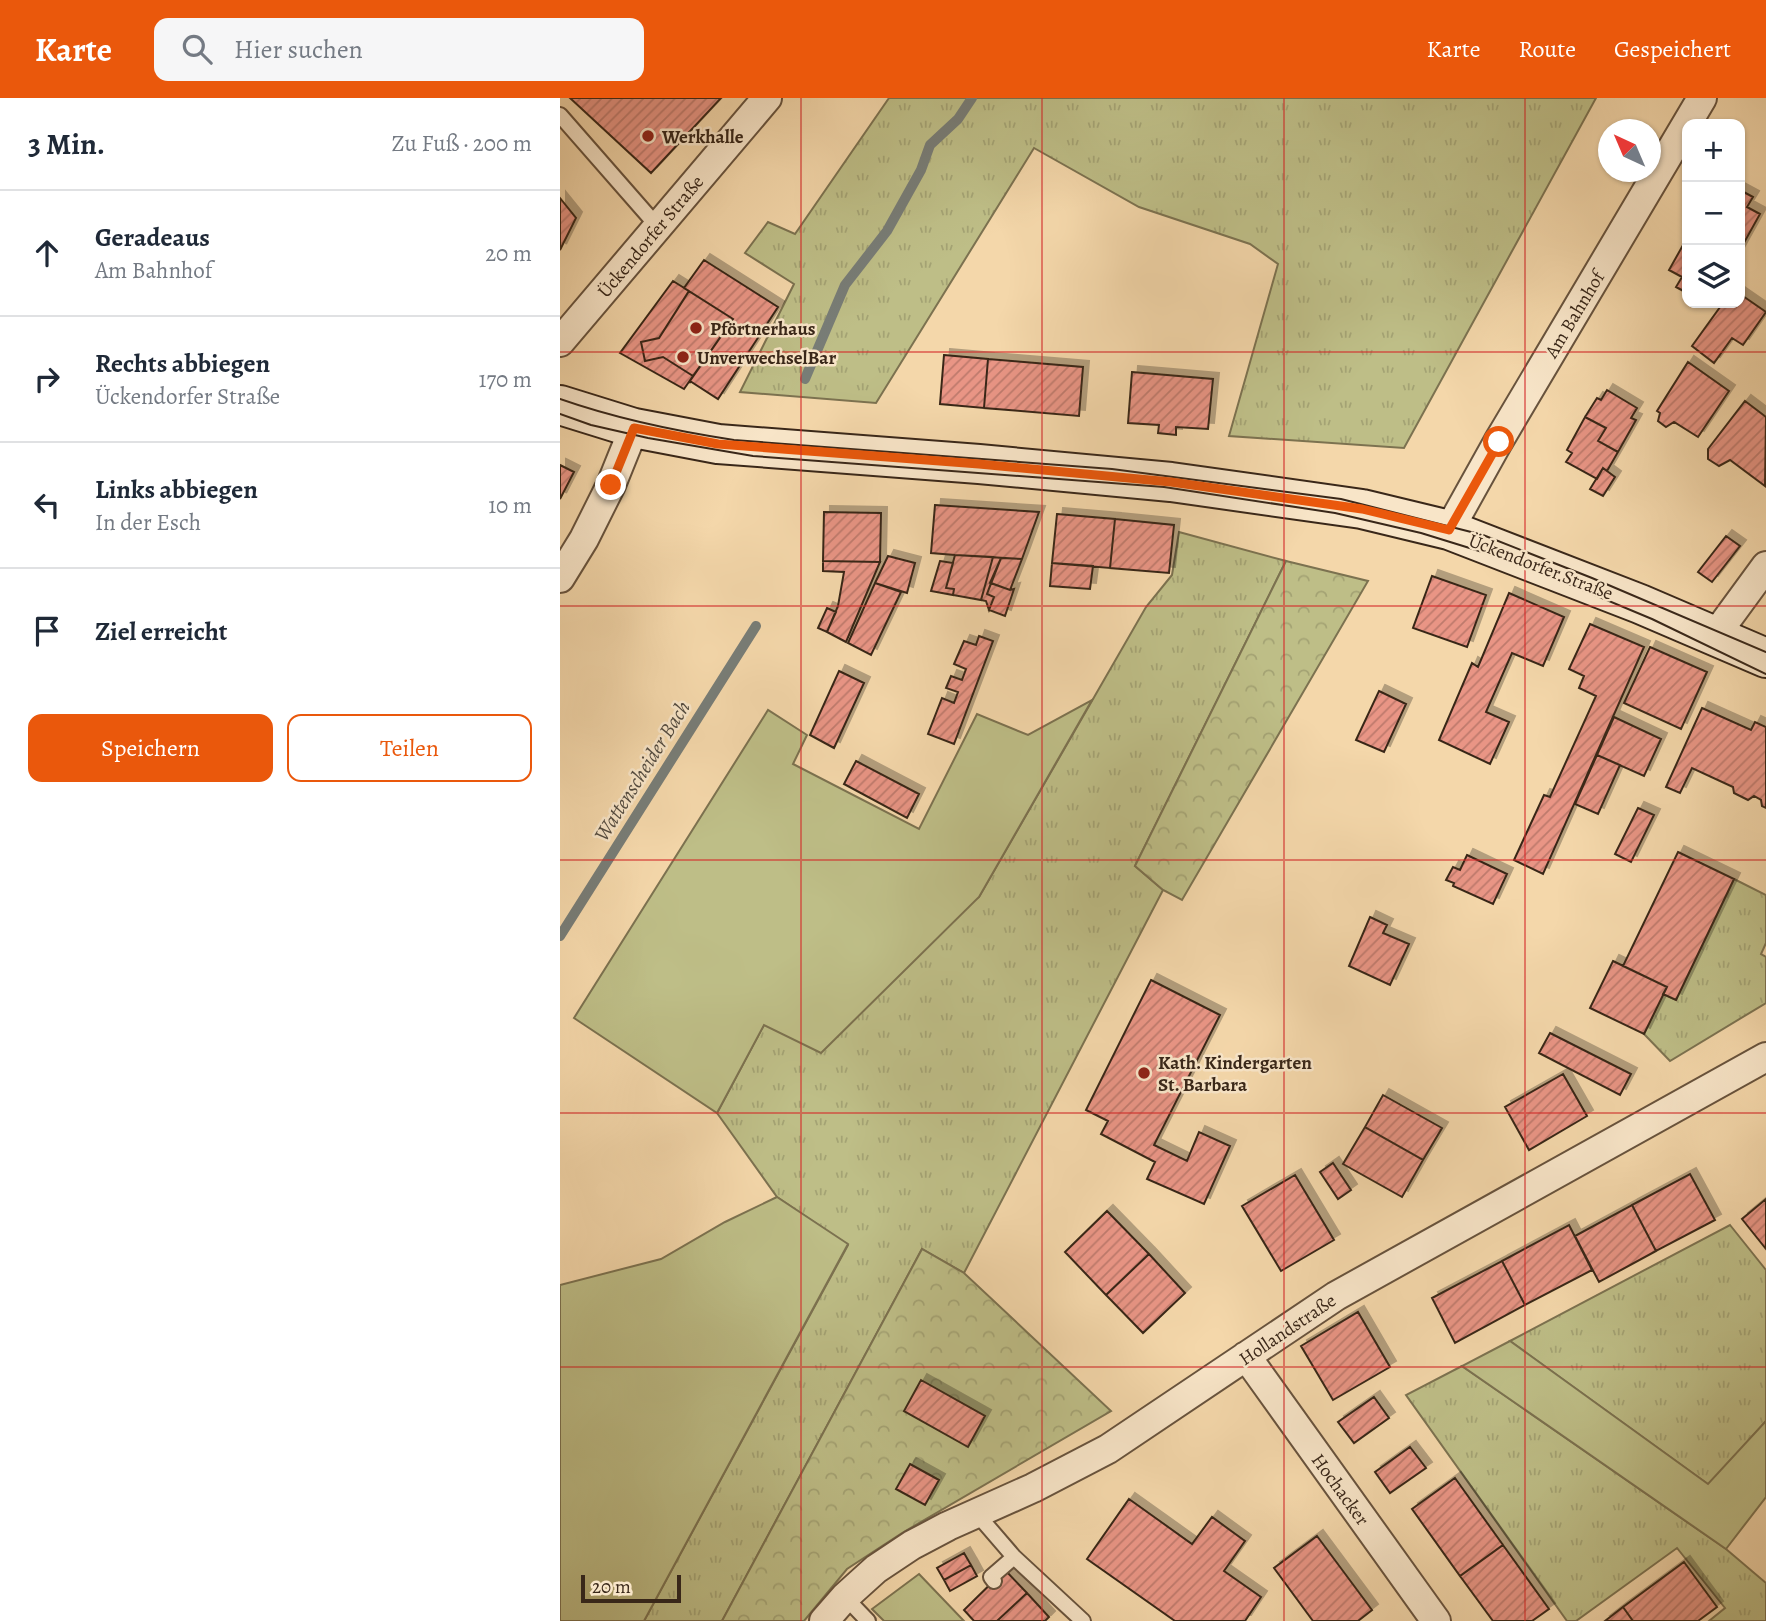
<!DOCTYPE html>
<html lang="de">
<meta charset="utf-8">
<style>
body{margin:0;font-family:Alegreya,serif;background:#f6f6f7;color:#1f2937}
.controls{position:absolute;right:21px;top:21px;display:grid;overflow:hidden;border-radius:14px;box-shadow:0 2px 5px #0004}
.controls button{width:63px;height:63px;display:grid;place-items:center;padding:0;border:0;border-bottom:2px solid #e0e1e3;background:#fff;color:#1f2937;font:35px sans-serif}
.compass{position:absolute;left:1038px;top:21px;width:63px;height:63px;border-radius:50%;background:#fff;box-shadow:0 2px 5px #0004;rotate:316deg}
.scale{position:absolute;left:21px;bottom:18px;width:100px;box-sizing:border-box;padding-left:7px;border:4px solid #392719;border-top:0;font-size:19px;line-height:24px;white-space:nowrap;color:#392719;-webkit-text-stroke:5px #f8e5c8;paint-order:stroke}
.stop{position:absolute;width:21px;height:21px;margin:-16px;border:5px solid #ea580c;border-radius:50%;background:#fff}
.stop.end{background:#ea580c;border-color:#fff;box-shadow:0 2px 7px #0008}
.list{margin:0;padding:0;list-style:none}
h2{display:flex;justify-content:space-between;align-items:center;height:91px;margin:0;padding:0 28px;font-size:30px}
h2 small{font-size:23px;font-weight:400;color:#747a83}
.list li{display:grid;grid-template-columns:46px 1fr auto;gap:21px;align-items:center;box-sizing:border-box;height:126px;padding:0 28px;border-top:2px solid #e0e1e3}
.list b{display:block;font-size:26px;white-space:nowrap}
.list p{margin:0;font-size:23px;white-space:nowrap;color:#747a83}
.list em{font-size:23px;font-style:normal;color:#747a83}
.actions{display:flex;gap:14px;padding:21px 28px}
.actions a{flex:1;padding:16px 0;border:2px solid #ea580c;border-radius:14px;text-align:center;font-size:24px;color:#ea580c}
.actions .main{background:#ea580c;color:#fff}
.icon{flex:none;width:38px;height:38px;fill:none;stroke:currentColor;stroke-width:2;stroke-linecap:round;stroke-linejoin:round}
.map{position:relative;flex:none;width:1206px;height:1523px;overflow:hidden}
header{display:flex;align-items:center;gap:42px;box-sizing:border-box;height:98px;padding:0 35px;background:#ea580c;color:#fff}
header strong{font-size:33px}
nav{display:flex;gap:38px;margin-inline-start:auto;font-size:24px}
.search{width:490px;height:63px;background:#f6f6f7;display:flex;align-items:center;gap:18px;box-sizing:border-box;padding:0 24px;border-radius:14px;color:#747a83;font-size:26px}
main{display:flex}
aside{flex:1;background:#fff}
.map>svg:first-child{display:block}
.grass{fill:url(#grass-tufts);stroke:#7c7250;stroke-width:2}
.forest{fill:url(#forest-crowns);stroke:#7c7250;stroke-width:2}
.garden{fill:#bebe87;stroke:#7c7250;stroke-width:2}
.lines{fill:none;stroke-linecap:round;stroke-linejoin:round}
.stream{stroke:#787d77;stroke-width:10}
.building{fill:url(#building-hatch);stroke:#392719;stroke-width:2;filter:url(#shadow)}
.lane-casing{stroke:#68533d;stroke-width:18}
.street-casing{stroke:#68533d;stroke-width:32}
.secondary-casing{stroke:#392719;stroke-width:42}
.lane{stroke:#f8e5c8;stroke-width:14}
.street{stroke:#f8e5c8;stroke-width:28}
.secondary{stroke:#f8e5c8;stroke-width:38}
.tram{stroke:#392719;stroke-width:2}
.route{stroke:#ea580c;stroke-width:9}
.grid{fill:none;stroke:#d62828;stroke-width:2;stroke-opacity:0.55}
.poi-dot{fill:#8f2418;stroke:#f8e5c8;stroke-width:2.5}
.labels{text-anchor:middle;stroke-width:5;stroke-linejoin:round;paint-order:stroke}
.poi-label{font-size:19px;font-weight:bold;fill:#392719;stroke:#f8e5c8;text-anchor:start}
.street-label{font-size:19px;fill:#392719;stroke:#f8e5c8}
.water-label{font-size:21px;font-style:italic;fill:#534b40;stroke:#f8e5c8}
</style>
<header>
<strong>Karte</strong>
<div class="search"><svg class="icon" aria-label="search" viewBox="0 0 24 24"><circle cx="10" cy="10" r="6"/><path d="M15 15l6 6"/></svg>Hier suchen</div>
<nav><a>Karte</a><a>Route</a><a>Gespeichert</a></nav>
</header>
<main>
<aside>
<h2>3 Min.<small>Zu Fuß · 200 m</small></h2>
<ul class="list">
<li><svg class="icon" aria-label="ahead" viewBox="0 0 24 24"><path d="M12 20V5M6 11l6-6 6 6"/></svg><div><b>Geradeaus</b><p>Am Bahnhof</p></div><em>20 m</em></li>
<li><svg class="icon" aria-label="right" viewBox="0 0 24 24"><path d="M7 20v-9h11M14 6l5 5-5 5"/></svg><div><b>Rechts abbiegen</b><p>Ückendorfer Straße</p></div><em>170 m</em></li>
<li><svg class="icon" aria-label="left" viewBox="0 0 24 24"><path d="M17 20v-9H6M10 6l-5 5 5 5"/></svg><div><b>Links abbiegen</b><p>In der Esch</p></div><em>10 m</em></li>
<li><svg class="icon" aria-label="arrive" viewBox="0 0 24 24"><path d="M6 21V4h12l-3 4 3 4H6"/></svg><div><b>Ziel erreicht</b></div></li>
</ul>
<div class="actions"><a class="main">Speichern</a><a>Teilen</a></div>
</aside>
<div class="map">
<svg width="1206" height="1523" viewBox="0 0 1206 1523">
<defs>
<pattern id="grass-tufts" width="24" height="20" patternUnits="userSpaceOnUse" patternTransform="scale(1.75)"><rect width="24" height="20" fill="#bebe87"/><path d="M3 7l-1-3M5 7V3M7 7l1-3M15 17l-1-3M17 17v-4M19 17l1-3" fill="none" stroke="#a4a374"/></pattern>
<pattern id="forest-crowns" width="20" height="18" patternUnits="userSpaceOnUse" patternTransform="scale(1.75)"><rect width="20" height="18" fill="#bebe87"/><path d="M2 6a3 3 0 1 1 6 0M12 15a3 3 0 1 1 6 0" fill="none" stroke="#a4a374"/></pattern>
<pattern id="building-hatch" width="6" height="6" patternUnits="userSpaceOnUse" patternTransform="scale(1.75)"><rect width="6" height="6" fill="#e99585"/><path d="M-1 1l2-2M0 6l6-6M5 7l2-2" fill="none" stroke="#be7a6c"/></pattern>
<filter id="shadow"><feDropShadow dx="6" dy="-6" stdDeviation="0" flood-color="#0004"/></filter>
</defs>
<rect width="100%" height="100%" fill="#f4d7aa"/>
<filter id="stains"><feTurbulence type="fractalNoise" baseFrequency=".00286" numOctaves="4"/><feColorMatrix values="0 0 0 0 .2 0 0 0 0 .09 0 0 0 0 .02 0 0 0 .5 -.17"/></filter>
<radialGradient id="worn" r=".72"><stop offset=".6" stop-color="#630" stop-opacity="0"/><stop offset="1" stop-color="#630" stop-opacity=".3"/></radialGradient>
<!-- grass -->
<path class="grass" d="M329,0H1036L844,350L669,338L718,166L690,146L579,109L474,50L316,305L180,294L234,186L185,155L208,124L235,136Z
M619,434L726,463L575,768L603,792L404,1175L362,1151L162,1523H84L288,1147L217,1099L157,1015L204,927L419,799L586,509L612,477Z
M1174,781L1206,797V845L1201,856L1206,859V905L1110,963L1084,936L1103,896L1116,902Z
M1170,1127L1206,1172V1323L1149,1387L950,1243Z
M902,1268L1166,1451L1206,1485V1523H1149L1165,1510L1117,1450L1016,1523H1007L846,1297Z"/>
<!-- forest -->
<path class="forest" d="M726,463L808,483L622,802L603,792L575,768Z
M362,1151L404,1175L551,1313L342,1435L287,1471L244,1523H162Z"/>
<!-- garden -->
<path class="garden" d="M532,602L419,799L261,955L204,927L157,1015L14,920L208,612L247,637L233,666L359,731L417,616L468,637Z
M217,1099L288,1146L84,1523H0V1187L101,1161L165,1124Z
M950,1243L1148,1386L1206,1323V1399L1166,1451L902,1268Z
M359,1476L404,1523H324L312,1511Z"/>
<g class="lines">
<!-- stream -->
<path class="stream" d="M245,281L285,187L327,133L361,72L370,47L398,21L412,0
M0,838L196,528"/>
</g>
<!-- building -->
<path class="building" d="M10,0H161L91,75Z
M1180,92L1193,99L1187,109L1200,116L1180,152Z
M0,100L16,120L0,152Z
M1127,140V195L1116,189L1122,179L1109,172Z
M144,162L218,209L158,301L130,283L173,221L124,190Z
M113,183L129,193L99,240L81,244L85,263L103,259L133,278L124,291L60,255Z
M129,193L173,221L133,278L103,259L85,263L81,244L99,240Z
M1180,196L1206,214L1183,247L1172,240L1154,265L1132,248L1163,205H1180Z
M384,257L428,261L424,310L380,306Z
M428,261L523,269L519,318L424,310Z
M1128,264L1169,293L1138,339L1114,324L1106,329L1098,323L1100,315L1097,313Z
M572,274L653,281L648,331L616,329V337L598,335L599,327L568,325Z
M1047,292L1077,310L1071,320L1076,322L1058,354L1038,343L1046,330L1025,319L1037,300L1041,302Z
M1185,303L1206,319L1205,388L1170,362L1159,368L1148,361V351Z
M1025,319L1046,330L1038,343L1058,354L1047,373L1043,370L1037,381L1006,364L1012,355L1007,352Z
M0,367L14,374L0,401Z
M1043,370L1055,379L1043,398L1030,391Z
M375,407L479,414L462,461L395,457L371,455Z
M264,414L321,415L320,464L263,463Z
M497,416L555,421L550,470L492,465Z
M555,421L614,427L609,475L550,470Z
M1166,438L1180,448L1152,484L1138,474Z
M395,457L433,459L421,502L393,497L394,491L386,490Z
M328,458L355,465L347,495L315,485Z
M433,459L441,460L427,496L434,499L429,512L426,503L421,502Z
M441,460L462,461L450,492L430,485Z
M263,463L320,464L286,544L267,534L278,508L284,474L263,473Z
M380,463L393,465L386,490L394,491L393,497L371,493Z
M492,465L533,468L530,491L490,488Z
M872,478L926,497L907,549L853,530Z
M315,485L341,494L311,557L288,545Z
M431,485L450,492L454,491L445,518L429,512L434,499L427,496Z
M949,495L1004,519L983,568L952,555L926,614L949,624L930,666L879,642L912,565L918,569Z
M267,510L276,514L267,534L258,530Z
M1030,526L1084,549L983,776L954,762L984,697L990,699L1036,598L1019,590L1024,578L1009,571Z
M419,538L433,543L394,646L368,636L382,600L394,605L398,594L386,590L391,578L402,582L406,571L394,566L404,543L416,547Z
M1090,549L1147,574L1121,631L1064,605Z
M279,573L304,585L274,650L250,637Z
M819,593L846,606L824,654L796,642Z
M1142,610L1191,632L1195,624L1206,629V710L1202,708L1201,702L1194,698L1188,702L1174,695L1173,689L1132,670L1120,695L1106,689Z
M1054,619L1101,641L1084,678L1037,657Z
M1037,657L1060,667L1038,716L1015,706Z
M296,663L359,696L347,720L284,686Z
M1078,710L1094,717L1071,764L1055,756Z
M1118,754L1174,781L1116,902L1103,896L1107,889L1063,868Z
M907,757L947,776L933,806L893,788L894,785L886,782L893,769L900,772Z
M810,819L827,827L823,835L849,846L830,887L789,868Z
M1053,863L1107,889L1084,936L1030,910Z
M591,882L660,917L594,1047L627,1063L639,1034L670,1048L644,1106L587,1081L595,1064L541,1036L548,1023L526,1012Z
M990,935L1071,976L1060,997L979,955Z
M1003,976L1027,1018L969,1052L945,1009Z
M823,997L882,1030L863,1062L805,1029Z
M805,1029L863,1062L842,1099L783,1066Z
M773,1065L791,1092L778,1101L760,1074Z
M1130,1076L1155,1122L1096,1153L1072,1107Z
M735,1077L774,1142L721,1173L682,1108Z
M1206,1101V1151L1182,1121Z
M1072,1107L1096,1153L1039,1184L1015,1138Z
M547,1113L589,1156L546,1197L505,1154Z
M1009,1127L1032,1172L965,1207L942,1163Z
M589,1156L625,1195L583,1235L546,1197Z
M942,1163L965,1207L895,1245L872,1200Z
M798,1214L830,1269L773,1302L741,1248Z
M361,1282L425,1318L408,1349L344,1313Z
M814,1299L829,1320L794,1345L778,1324Z
M850,1349L866,1370L830,1395L815,1374Z
M350,1366L379,1382L365,1407L336,1391Z
M895,1380L943,1447L900,1478L852,1411Z
M569,1401L632,1446L652,1419L685,1443L664,1473L701,1499L685,1523H615L527,1461Z
M757,1438L812,1512L798,1523H753L714,1470Z
M943,1447L989,1511L972,1523H933L900,1478Z
M404,1455L411,1467L384,1482L377,1470Z
M1124,1464L1157,1509L1138,1523H1073L1063,1509Z
M411,1467L417,1478L390,1493L384,1482Z
M445,1472L467,1495L437,1523H414L404,1512Z
M467,1495L489,1519L485,1523H437Z
M1063,1509L1073,1523H1045Z"/>
<g class="lines">
<defs>
<path id="lane" d="M0,17L98,129
M417,1416L454,1459L431,1479L434,1483
M454,1459L523,1523
M285,1499L308,1523"/>
<path id="street" d="M0,244L207,0
M889,432L938,344L1142,0
M0,480L24,441L51,387L74,330
M1154,539L1206,468
M686,1258L876,1523
M264,1523L285,1499L316,1471L352,1447L388,1428L473,1390L548,1351L776,1198L1206,959"/>
<path id="secondary" d="M0,307L74,330L158,346L419,366L611,384L802,411L889,432L1080,506L1206,560"/>
</defs>
<!-- lane casing -->
<use href="#lane" class="lane-casing"/>
<!-- street casing -->
<use href="#street" class="street-casing"/>
<!-- secondary casing -->
<use href="#secondary" class="secondary-casing"/>
<!-- lane -->
<use href="#lane" class="lane"/>
<!-- street -->
<use href="#street" class="street"/>
<!-- secondary -->
<use href="#secondary" class="secondary"/>
<!-- tram -->
<path class="tram" d="M0,301C57,321 115,333 174,342L552,371L781,401L923,437L1032,480L1206,554
M0,316L31,327L88,340L193,358L604,389L775,415L861,435L958,465L1092,521L1206,576"/>
</g>
<g class="lines">
<!-- route -->
<path class="route" d="M51,387L74,330L158,346L419,366L611,384L802,411L889,432L939,344"/>
</g>
<!-- grid -->
<path class="grid" d="M241,0V1523M482,0V1523M724,0V1523M965,0V1523M0,254H1206M0,508H1206M0,762H1206M0,1015H1206M0,1269H1206"/>
<!-- markers -->
<g class="poi-dot">
<circle cx="88" cy="38" r="7"/>
<circle cx="136" cy="230" r="7"/>
<circle cx="123" cy="259" r="7"/>
<circle cx="584" cy="975" r="7"/>
</g>
<g class="labels">
<!-- poi labels -->
<g class="poi-label">
<text x="102" y="45">Werkhalle</text>
<text x="150" y="237">Pförtnerhaus</text>
<text x="137" y="266">UnverwechselBar</text>
<text x="598" y="971">Kath. Kindergarten<tspan x="598" dy="22">St. Barbara</tspan></text>
</g>
<!-- street labels -->
<g class="street-label">
<text transform="translate(90 138) rotate(-50)" y="7">Ückendorfer Straße</text>
<text transform="translate(1014 216) rotate(-59)" y="7">Am Bahnhof</text>
<text transform="translate(981 468) rotate(21)" y="7">Ückendorfer Straße</text>
<text transform="translate(727 1231) rotate(-34)" y="7">Hollandstraße</text>
<text transform="translate(781 1391) rotate(54)" y="7">Hochacker</text>
</g>
<!-- water labels -->
<g class="water-label">
<text transform="translate(82 673) rotate(-58)" y="7">Wattenscheider Bach</text>
</g>
</g>
<rect width="100%" height="100%" filter="url(#stains)"/>
<rect width="100%" height="100%" fill="url(#worn)"/>
</svg>
<div class="controls">
<button>+</button>
<button>−</button>
<button><svg class="icon" aria-label="layers" viewBox="0 0 24 24"><path d="M12 4l9 5-9 5-9-5zM3 14l9 5 9-5"/></svg></button>
</div>
<svg class="compass" viewBox="-18 -18 36 36"><path d="M0-13l5 13h-10z" fill="#e53935"/><path d="M0 13l5-13h-10z" fill="#747a83"/></svg>
<div class="scale">20 m</div>
<div class="stop" style="left:939px;top:344px"></div>
<div class="stop end" style="left:51px;top:387px"></div>
</div>
</main>
